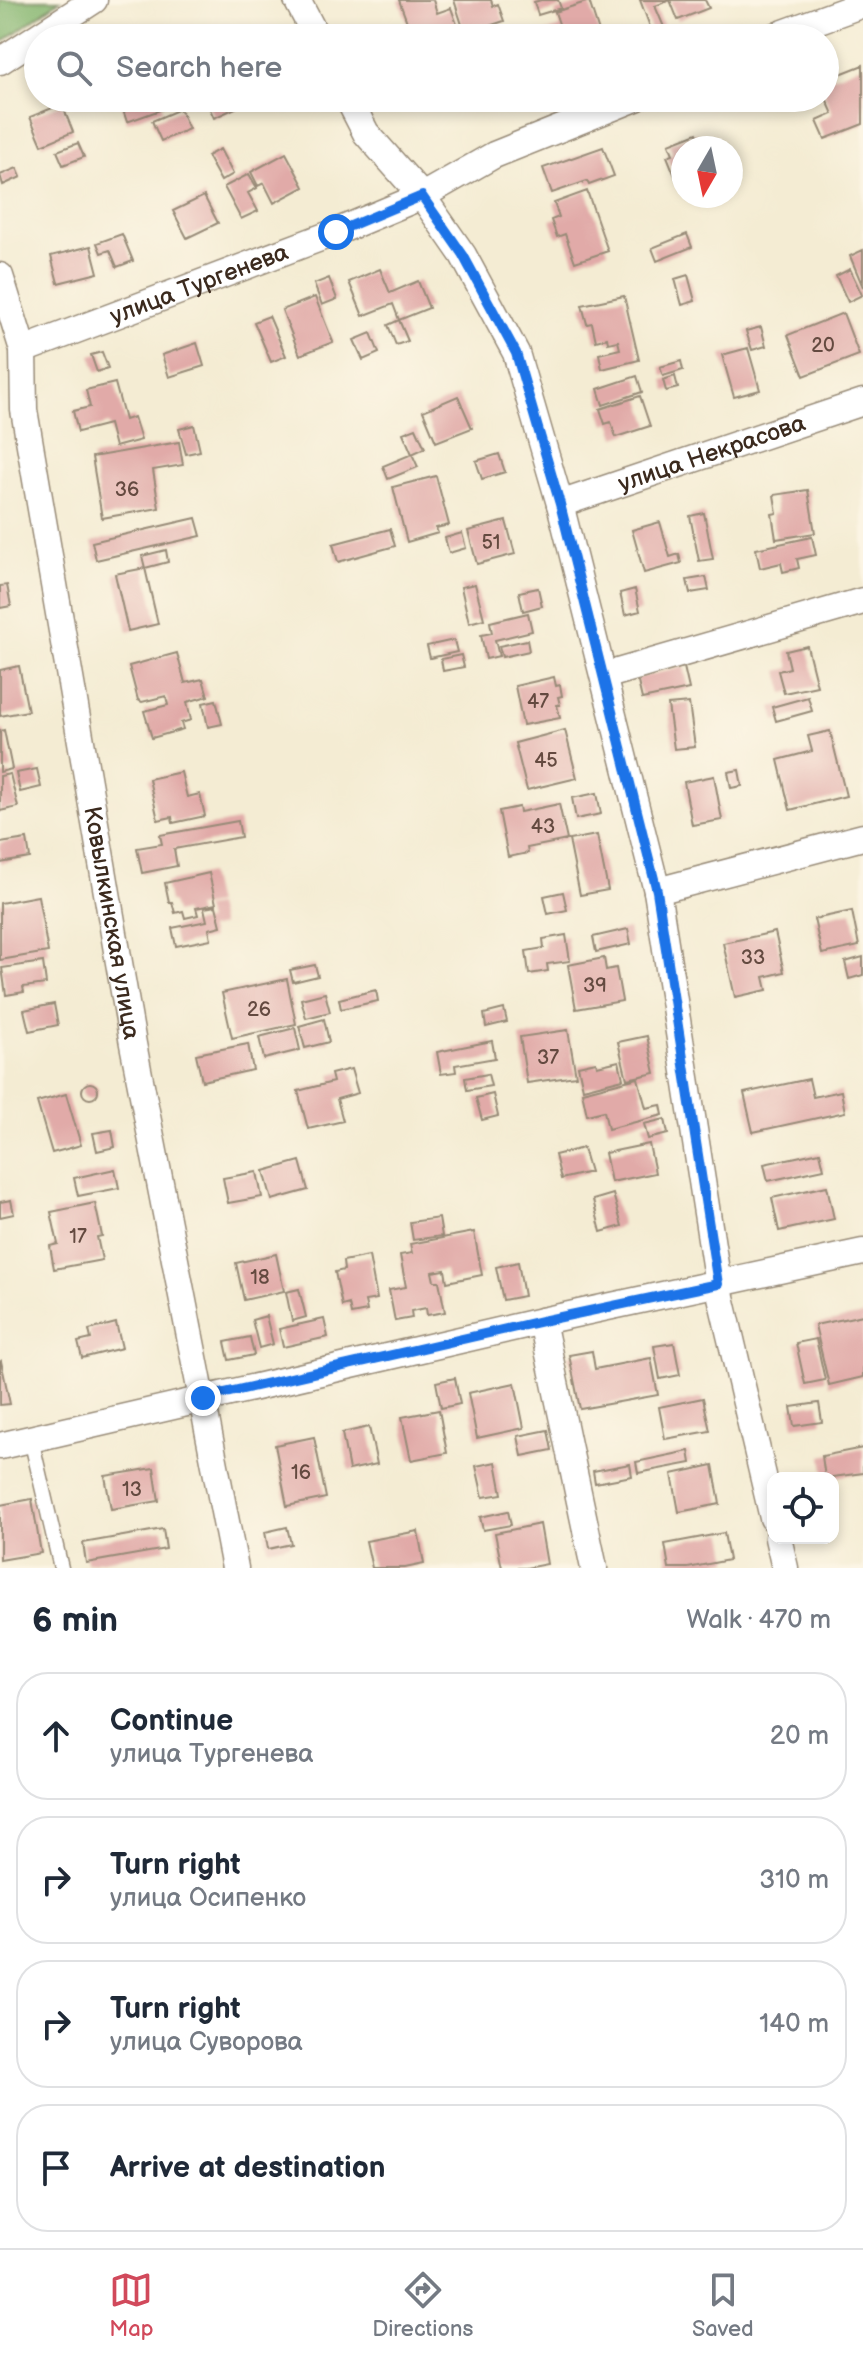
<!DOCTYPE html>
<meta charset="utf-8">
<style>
body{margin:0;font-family:"Balsamiq Sans",sans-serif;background:#f2f2f3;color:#1f2937}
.controls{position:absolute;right:24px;bottom:24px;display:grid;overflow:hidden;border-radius:16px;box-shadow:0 4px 12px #0003}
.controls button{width:72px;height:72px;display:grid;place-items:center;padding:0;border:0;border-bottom:2px solid #e0e1e3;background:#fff;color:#1f2937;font:40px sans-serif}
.compass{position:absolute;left:671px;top:136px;width:72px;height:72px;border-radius:50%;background:#fff;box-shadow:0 4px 12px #0003;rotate:189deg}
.stop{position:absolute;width:24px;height:24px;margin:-18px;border:6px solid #1a73e8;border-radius:50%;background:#fff}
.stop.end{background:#1a73e8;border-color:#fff;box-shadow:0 2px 8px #0008}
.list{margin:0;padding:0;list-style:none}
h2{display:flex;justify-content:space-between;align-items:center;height:104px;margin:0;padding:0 32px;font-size:34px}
h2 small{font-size:26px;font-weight:400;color:#747a83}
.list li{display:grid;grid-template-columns:52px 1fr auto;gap:24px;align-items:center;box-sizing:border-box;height:128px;margin:0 16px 16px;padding:0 16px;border:2px solid #e0e1e3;border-radius:32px}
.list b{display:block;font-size:30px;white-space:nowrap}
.list p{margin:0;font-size:26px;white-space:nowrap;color:#747a83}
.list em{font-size:26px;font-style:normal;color:#747a83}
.icon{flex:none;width:44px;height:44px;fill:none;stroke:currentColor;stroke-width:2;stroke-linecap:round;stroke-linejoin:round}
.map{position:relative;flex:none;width:863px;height:1568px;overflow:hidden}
.search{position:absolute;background:#fff;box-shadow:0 4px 12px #0003;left:24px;right:24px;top:24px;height:88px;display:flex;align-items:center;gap:20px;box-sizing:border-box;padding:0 28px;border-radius:44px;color:#747a83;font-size:30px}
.sheet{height:680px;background:#fff}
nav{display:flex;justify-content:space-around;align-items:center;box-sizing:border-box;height:112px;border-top:2px solid #e0e1e3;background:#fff;font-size:22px;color:#747a83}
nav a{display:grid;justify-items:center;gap:4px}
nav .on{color:#d1495b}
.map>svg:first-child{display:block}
.forest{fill:#85b670;stroke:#607047;stroke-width:2}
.building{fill:#e1aaa8}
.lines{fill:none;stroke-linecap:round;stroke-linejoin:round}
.lane-casing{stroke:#988b78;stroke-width:17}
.street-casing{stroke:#988b78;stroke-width:29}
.lane{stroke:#fff;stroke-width:14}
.street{stroke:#fff;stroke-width:26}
.route{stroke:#1a73e8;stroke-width:10}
.labels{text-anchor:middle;stroke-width:6;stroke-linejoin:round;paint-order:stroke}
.number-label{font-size:20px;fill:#644a40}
.street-label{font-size:24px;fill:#3b2a1e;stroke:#fcf5e5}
</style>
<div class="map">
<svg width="863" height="1568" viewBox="0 0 863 1568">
<rect width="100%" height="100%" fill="#fcf5e5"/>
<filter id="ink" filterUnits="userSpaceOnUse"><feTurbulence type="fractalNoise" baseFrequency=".0125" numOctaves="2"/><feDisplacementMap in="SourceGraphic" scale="16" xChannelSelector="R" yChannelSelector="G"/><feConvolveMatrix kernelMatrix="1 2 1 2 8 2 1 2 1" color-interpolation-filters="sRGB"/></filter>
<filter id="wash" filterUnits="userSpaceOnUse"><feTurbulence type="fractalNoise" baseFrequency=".006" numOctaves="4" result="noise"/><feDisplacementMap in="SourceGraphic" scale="32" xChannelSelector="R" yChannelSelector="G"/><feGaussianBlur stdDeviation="1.8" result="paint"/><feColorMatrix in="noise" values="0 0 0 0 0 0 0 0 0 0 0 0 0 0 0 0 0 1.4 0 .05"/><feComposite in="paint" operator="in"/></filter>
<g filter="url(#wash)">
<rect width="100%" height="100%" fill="#f4ecd3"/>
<!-- forest -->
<path class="forest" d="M0,0H60L0,44Z"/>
<g id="blocks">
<!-- building -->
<path class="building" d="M399,0H433L437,13L451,8L462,38H446L443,28L416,38H407L403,27L408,25Z
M454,0H491L493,6L498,4L504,21L465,34Z
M541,0H558L561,8L538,15L534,2Z
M640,0H705L709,8L678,20L670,0L655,6L664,27L652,32Z
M589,1L601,38H530L560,27L555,12Z
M863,65V124L825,139L817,121L833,114L825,96V80Z
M119,98H159L163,109L127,122Z
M221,98H239L242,105L214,118L208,105Z
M62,104L73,132L42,145L30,117Z
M180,109L189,129L161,141L152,121Z
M697,133L703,148H683V179L677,181L667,156L673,154L669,144Z
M78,143L84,157L63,165L57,151Z
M603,147L614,176L589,185L587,181L552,193L543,168Z
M220,149L233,174L221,181L207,156Z
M286,153L304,187L274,203L264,183L258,186L251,172Z
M17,168L21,177L3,185L0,175Z
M249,174L257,188L248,193L258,211L241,219L224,187Z
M587,191L608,251L575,262L565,234L557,237L551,220L559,217L554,203Z
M204,196L218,223L187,238L173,211Z
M122,234L133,261L117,267L110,250L101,253L97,243Z
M687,234L692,247L657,261L652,248Z
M91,246L98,273L58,283L51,256Z
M863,250V287L850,256Z
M380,269L390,293L418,281L429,308L399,320L393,304L363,316L349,282Z
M850,269L862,295L848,302L836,276Z
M688,275L695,301L682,305L675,279Z
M329,278L337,299L322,305L314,284Z
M624,296L639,360L602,369L599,354L620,349L618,341L608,343L607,338L596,341L592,323L587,324L582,305Z
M315,297L333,342L300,355L282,310Z
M843,313L859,355L804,376L788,335Z
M269,316L286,356L271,362L254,322Z
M399,320L408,341L396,345L388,325Z
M761,327L766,346L752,350L746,331Z
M371,333L379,353L363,360L354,340Z
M197,343L204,366L169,377L162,355Z
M748,348L760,390L734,397L722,355Z
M102,352L108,368L97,372L91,355Z
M681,361L683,370L663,376L660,367Z
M637,376L642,392L603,405L598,389Z
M675,376L678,388L666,391L663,380Z
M115,383L125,420L134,417L141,440L115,447L109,424L78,432L73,411L90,407L86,390Z
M458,396L472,428L436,442L423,411Z
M640,396L650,426L616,437L611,422L605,424L600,409Z
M194,425L200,451L186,454L179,429Z
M416,428L425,448L412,454L403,433Z
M179,442L183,465L153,470L159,508L102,518L92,457Z
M412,454L418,467L388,479L383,466Z
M499,454L505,472L482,479L476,461Z
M436,476L449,525L436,528L438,533L407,542L393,487Z
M808,490L815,533L776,539L772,514L777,513L774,495Z
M704,513L713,559L699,561L690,516Z
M196,518L201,536L96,560L92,542Z
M506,521L515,554L477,564L468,531Z
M660,522L670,557L679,554L681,563L644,573L632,530Z
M390,529L395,546L338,562L333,544Z
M462,533L466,548L449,553L445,538Z
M812,537L816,555L797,559L799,568L783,572L781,563L760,568L756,549Z
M166,550L168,562L145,568L142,556Z
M145,568L158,624L128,631L115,574Z
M706,577L709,590L690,593L687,580Z
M475,584L484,619L469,623L461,587Z
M7,585L11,606L0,608V586Z
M538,588L542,606L523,611L519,592Z
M635,589L640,611L625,615L620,593Z
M528,613L532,631L495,640L499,656L486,659L481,635L492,633L490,622Z
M454,640L457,652L430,658L427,646Z
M527,640L529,651L502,657L499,646Z
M807,646L817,686L784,693L778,671L790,668L786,651Z
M177,653L185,683L203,679L208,696L187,702L191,720L181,723L183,729L152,738L144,711L168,705L166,696L142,702L138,700L129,666Z
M461,655L464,667L443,671L441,659Z
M19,666L28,711L0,716V670Z
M684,667L689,689L642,699L637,678Z
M554,677L556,686L560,685L562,696L558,697L560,705H557L560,718L523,725L515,686Z
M808,697L812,711L776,721L772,707Z
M216,700L222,724L208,727L203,703Z
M689,703L695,747L674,749L668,705Z
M4,730L12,769L0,772V731Z
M565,730L577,778L527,790L515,743Z
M830,731L846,796L790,810L778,760L812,751L808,736Z
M37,769L41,787L20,792L16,773Z
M739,770L742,786L731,788L728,772Z
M181,772L187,797L200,794L205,816L173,823L172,817L158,820L149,779Z
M10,774L18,807L0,811V776Z
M714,776L722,820L692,825L684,782Z
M597,793L601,814L576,819L572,798Z
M559,804L567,840L527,848L528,853L508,857L499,811L519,807L520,812Z
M238,821L241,837L174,849L177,866L142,873L137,848L162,844L160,835Z
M597,835L608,890L580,895L569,840Z
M27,839L30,858L0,863V843Z
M209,873L216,904L196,908L198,915L185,918L183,911L175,913L172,902H169L165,883Z
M563,892L567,910L548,914L544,896Z
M38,896L48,952L0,960V903Z
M216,906L221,926L209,929L211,939L176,946L172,928L207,921L204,908Z
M852,911L859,946L822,954L814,919Z
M628,929L631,944L596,952L593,937Z
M775,932L784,972L764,977L767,990L735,997L723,943Z
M566,935L570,961L547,964L548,971L529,974L526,951L544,948L543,939Z
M863,957V975L849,979L845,962Z
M604,958L606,970L616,968L622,1001L576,1009L568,965Z
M43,962L46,984L23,987L24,992L6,995L2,968Z
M315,965L318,976L293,982L290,970Z
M287,979L296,1024L232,1038L222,993Z
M376,990L378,1001L341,1009L339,999Z
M325,993L330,1012L306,1018L301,999Z
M54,1004L58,1025L29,1031L24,1010Z
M504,1009L507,1022L486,1027L484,1014Z
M324,1019L329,1042L305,1048L299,1026Z
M295,1028L300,1050L264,1059L259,1037Z
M568,1030L576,1076L527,1083L520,1037Z
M647,1036L655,1073L627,1079L618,1042Z
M492,1041L495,1058L455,1065L456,1072L441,1074L437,1052Z
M248,1044L253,1070L202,1081L196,1054Z
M619,1061L623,1079L583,1089L578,1066L596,1062L597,1066Z
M351,1069L358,1093L337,1099L343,1121L308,1129L298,1091L333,1082L331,1074Z
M488,1074L491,1086L467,1090L465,1078Z
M638,1078L646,1108L661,1105L663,1115L608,1129L604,1111L587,1115L582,1092Z
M809,1079L813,1097L841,1091L845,1112L753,1132L744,1093Z
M82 1091a8 8 0 1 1 16 0a8 8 0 1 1-16 0Z
M66,1094L81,1145L52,1153L37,1102Z
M493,1094L498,1116L482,1120L476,1098Z
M665,1119L668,1134L648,1139L644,1124Z
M112,1130L115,1147L97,1151L93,1133Z
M649,1144L655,1173L611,1182L605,1153Z
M583,1148L590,1172L561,1179L555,1155Z
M820,1152L824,1169L768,1181L764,1164Z
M300,1161L308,1190L272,1200L264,1171Z
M115,1169L119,1188L78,1196L74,1178Z
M257,1172L262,1197L228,1203L223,1178Z
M827,1186L834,1219L779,1231L772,1198Z
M613,1194L622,1226L601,1232L593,1200Z
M11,1200L14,1214L0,1217V1202Z
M95,1203L102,1236L97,1237L102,1260L54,1269L50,1246L58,1244L51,1212Z
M439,1218L442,1236L413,1240L410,1222Z
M474,1232L482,1275L447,1282L445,1270L432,1272L434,1281H439L445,1312L427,1315L426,1308L411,1311L412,1318L395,1321L389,1290L406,1287L400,1255L412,1253L410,1244Z
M276,1254L284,1291L244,1300L236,1263Z
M369,1256L377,1299L365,1301L367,1311L351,1314L349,1304L342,1306L335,1272L344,1270L343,1261Z
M518,1262L524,1296L503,1300L496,1267Z
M299,1289L306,1317L292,1321L286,1292Z
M863,1315V1377L829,1385L815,1325Z
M266,1316L273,1344L259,1348L252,1320Z
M324,1319L328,1337L283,1347L279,1329Z
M116,1323L122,1348L82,1358L78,1342L91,1339L89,1330Z
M250,1337L254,1355L229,1360L225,1342Z
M816,1339L825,1380L805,1384L796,1343Z
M674,1343L680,1375L660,1379L654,1346Z
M592,1351L595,1369L651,1358L658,1395L580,1409L569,1355Z
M1,1361L10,1404L0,1405V1362Z
M455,1378L460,1404L441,1408L436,1382Z
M515,1383L524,1428L477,1438L468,1393Z
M703,1398L710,1431L665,1439L659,1407Z
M819,1403L822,1422L794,1426L791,1407Z
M439,1410L447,1453L411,1460L402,1417Z
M369,1427L377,1464L349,1470L342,1433Z
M548,1430L552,1450L522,1456L518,1436Z
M314,1437L326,1498L287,1506L275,1445Z
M863,1448V1473L825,1478L822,1456Z
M689,1451L691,1463L638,1473L636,1462Z
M496,1462L502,1494L483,1497L476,1466Z
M630,1464L632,1476L595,1483L593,1471Z
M713,1465L720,1504L679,1512L672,1474Z
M154,1468L159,1501L111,1509L105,1476Z
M32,1499L41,1553L0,1560V1505Z
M508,1511L511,1525L483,1530L480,1517Z
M540,1524L547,1564L526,1568H502L495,1533Z
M287,1527L291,1544L268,1549L265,1532Z
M163,1529L166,1549L86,1563L83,1543Z
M418,1531L424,1564L405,1568H372L366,1541Z
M724,1533L729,1560L688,1568H669L665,1544Z"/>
</g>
</g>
<g filter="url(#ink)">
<use href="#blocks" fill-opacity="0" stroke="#988b78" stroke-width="2"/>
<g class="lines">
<defs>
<path id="lane" d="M31,1439L61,1568"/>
<g id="street">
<path d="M297,0L317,38"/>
<path d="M770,38L863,4"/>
<path d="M0,61L94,0"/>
<path d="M348,98L366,133L422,196L463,255L516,353L560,504L657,891L718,1284L773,1518"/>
<path id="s1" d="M0,276L23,350L24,410L133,1044L235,1568"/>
<path id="s2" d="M23,350L336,232L422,196L494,155L636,98"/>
<path id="s3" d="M560,504L863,402"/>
<path d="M604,676L863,601"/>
<path d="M657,891L863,837"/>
<path d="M542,1321L594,1568"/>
<path d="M0,1446L542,1321L863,1252"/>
<path d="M778,1538L785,1568"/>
</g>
</defs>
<!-- lane casing -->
<use href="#lane" class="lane-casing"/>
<!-- street casing -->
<use href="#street" class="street-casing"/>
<!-- lane -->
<use href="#lane" class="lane"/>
<!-- street -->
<use href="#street" class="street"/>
</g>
</g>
<g class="lines" filter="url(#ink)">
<!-- route -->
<path class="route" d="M203,1398L542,1321L718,1284L657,891L560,504L516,353L463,255L422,196L336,232"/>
</g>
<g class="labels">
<!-- number labels -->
<g class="number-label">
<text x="823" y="352">20</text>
<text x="127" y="496">36</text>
<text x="491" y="549">51</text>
<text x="538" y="708">47</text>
<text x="546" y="767">45</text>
<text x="543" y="833">43</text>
<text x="753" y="964">33</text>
<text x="595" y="992">39</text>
<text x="259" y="1016">26</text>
<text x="548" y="1064">37</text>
<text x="78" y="1243">17</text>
<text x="260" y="1284">18</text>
<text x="301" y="1479">16</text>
<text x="132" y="1496">13</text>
</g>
<!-- street labels -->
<g class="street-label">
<text dy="8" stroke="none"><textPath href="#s2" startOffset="188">улица Тургенева</textPath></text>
<text dy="8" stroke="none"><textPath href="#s3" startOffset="160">улица Некрасова</textPath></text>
<text dy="8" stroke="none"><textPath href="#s1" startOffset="658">Ковылкинская улица</textPath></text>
</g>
</g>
</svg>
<div class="controls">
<button><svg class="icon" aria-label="locate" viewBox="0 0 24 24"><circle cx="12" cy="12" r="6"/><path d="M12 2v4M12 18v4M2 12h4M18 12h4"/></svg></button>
</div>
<svg class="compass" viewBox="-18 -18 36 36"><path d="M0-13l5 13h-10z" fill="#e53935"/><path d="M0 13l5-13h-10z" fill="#747a83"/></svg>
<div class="stop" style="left:336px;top:232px"></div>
<div class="stop end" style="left:203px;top:1398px"></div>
<div class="search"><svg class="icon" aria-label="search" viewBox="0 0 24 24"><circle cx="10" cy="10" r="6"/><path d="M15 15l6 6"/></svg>Search here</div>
</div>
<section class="sheet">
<h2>6 min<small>Walk · 470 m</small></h2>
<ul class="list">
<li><svg class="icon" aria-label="ahead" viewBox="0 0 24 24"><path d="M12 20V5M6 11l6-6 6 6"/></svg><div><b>Continue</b><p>улица Тургенева</p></div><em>20 m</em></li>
<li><svg class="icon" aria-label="right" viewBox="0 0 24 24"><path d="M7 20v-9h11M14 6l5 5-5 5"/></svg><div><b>Turn right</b><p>улица Осипенко</p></div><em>310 m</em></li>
<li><svg class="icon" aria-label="right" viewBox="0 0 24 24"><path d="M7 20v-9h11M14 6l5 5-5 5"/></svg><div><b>Turn right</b><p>улица Суворова</p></div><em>140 m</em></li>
<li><svg class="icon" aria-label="arrive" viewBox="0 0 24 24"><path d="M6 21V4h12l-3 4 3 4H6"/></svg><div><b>Arrive at destination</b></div></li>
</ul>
</section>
<nav>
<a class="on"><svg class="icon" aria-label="map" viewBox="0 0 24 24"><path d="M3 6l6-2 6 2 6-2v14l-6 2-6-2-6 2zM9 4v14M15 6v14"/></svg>Map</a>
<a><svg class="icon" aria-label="directions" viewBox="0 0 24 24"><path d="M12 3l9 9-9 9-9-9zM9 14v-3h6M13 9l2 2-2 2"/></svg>Directions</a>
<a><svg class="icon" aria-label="saved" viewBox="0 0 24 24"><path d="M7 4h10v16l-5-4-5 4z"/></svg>Saved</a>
</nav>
